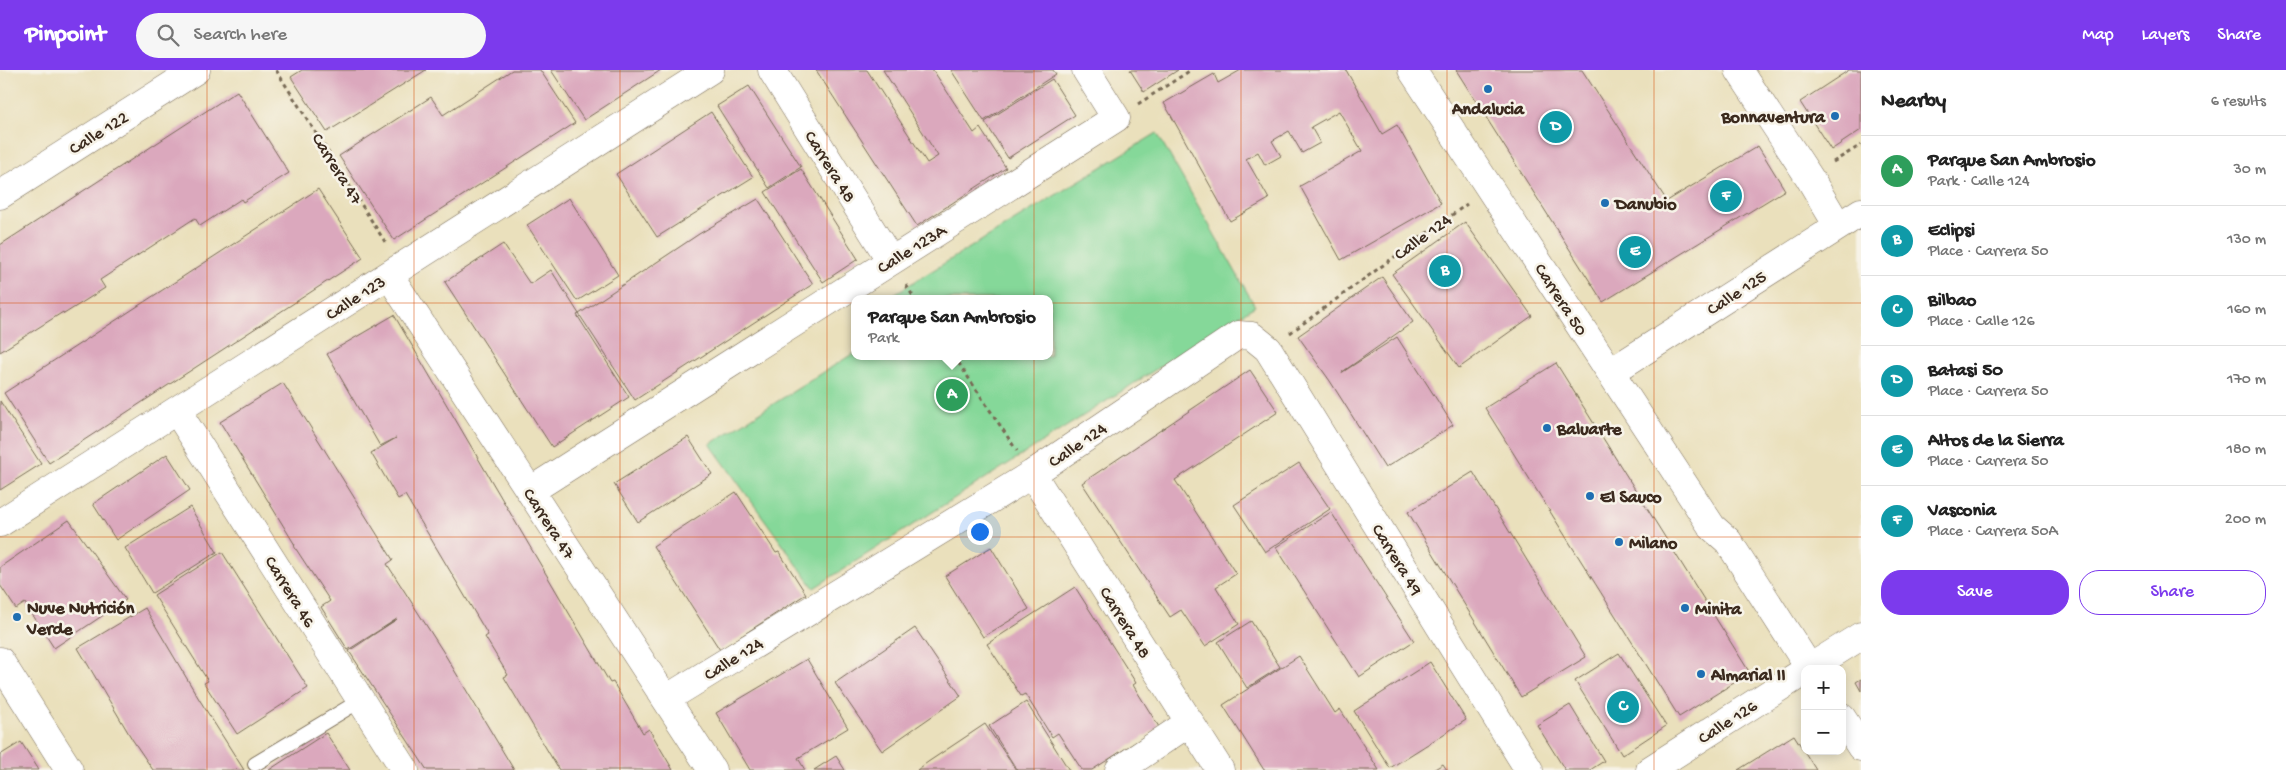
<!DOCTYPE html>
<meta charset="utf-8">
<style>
body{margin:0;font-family:"Gochi Hand",sans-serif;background:#f6f6f6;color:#222}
.controls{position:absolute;right:15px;bottom:15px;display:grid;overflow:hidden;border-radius:10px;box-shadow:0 2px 12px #0003}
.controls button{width:45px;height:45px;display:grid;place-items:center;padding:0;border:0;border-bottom:1px solid #e0e0e0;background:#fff;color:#222;font:25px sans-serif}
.you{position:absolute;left:979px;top:461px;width:18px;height:18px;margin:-12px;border:4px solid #fff;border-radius:50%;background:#1a73e8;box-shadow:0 0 0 8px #1a73e833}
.badge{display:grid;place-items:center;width:32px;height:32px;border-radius:50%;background:#7c3aed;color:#fff;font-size:16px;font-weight:700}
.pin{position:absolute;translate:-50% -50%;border:2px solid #fff;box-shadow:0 1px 5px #0006}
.popup{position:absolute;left:851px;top:225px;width:202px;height:65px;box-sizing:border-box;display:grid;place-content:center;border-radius:10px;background:#fff;filter:drop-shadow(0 1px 4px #0005);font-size:16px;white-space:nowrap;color:#767676}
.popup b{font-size:19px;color:#222}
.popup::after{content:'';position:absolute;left:50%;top:100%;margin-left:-10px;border:10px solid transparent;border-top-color:#fff}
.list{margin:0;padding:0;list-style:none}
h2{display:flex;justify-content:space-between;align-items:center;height:65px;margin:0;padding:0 20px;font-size:21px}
h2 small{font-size:16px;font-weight:400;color:#767676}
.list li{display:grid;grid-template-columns:32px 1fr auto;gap:15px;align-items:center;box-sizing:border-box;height:70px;padding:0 20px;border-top:1px solid #e0e0e0}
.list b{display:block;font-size:19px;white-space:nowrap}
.list p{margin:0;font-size:16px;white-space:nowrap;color:#767676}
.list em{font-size:16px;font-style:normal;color:#767676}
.actions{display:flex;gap:10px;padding:15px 20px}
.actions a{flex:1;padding:11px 0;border:1px solid #7c3aed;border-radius:20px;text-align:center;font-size:18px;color:#7c3aed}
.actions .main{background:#7c3aed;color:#fff}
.icon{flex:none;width:28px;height:28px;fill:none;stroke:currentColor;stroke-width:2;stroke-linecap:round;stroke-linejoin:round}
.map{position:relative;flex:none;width:1861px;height:700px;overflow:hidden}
header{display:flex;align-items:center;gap:30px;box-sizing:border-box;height:70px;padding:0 25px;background:#7c3aed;color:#fff}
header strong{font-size:24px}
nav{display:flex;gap:28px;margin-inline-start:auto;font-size:18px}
.search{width:350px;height:45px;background:#f6f6f6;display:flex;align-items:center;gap:12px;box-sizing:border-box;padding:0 18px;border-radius:28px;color:#767676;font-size:19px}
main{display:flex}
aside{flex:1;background:#fff}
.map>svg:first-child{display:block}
.green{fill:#85d899;stroke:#60815c}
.building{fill:#dba8bd}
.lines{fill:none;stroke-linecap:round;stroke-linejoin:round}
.lane-casing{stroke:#786a55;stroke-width:16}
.street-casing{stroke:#786a55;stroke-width:29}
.secondary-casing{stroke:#786a55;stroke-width:29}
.path{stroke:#786a55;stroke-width:3;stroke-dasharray:4 4;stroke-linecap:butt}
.lane{stroke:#fff;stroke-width:14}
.street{stroke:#fff;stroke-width:28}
.secondary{stroke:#fff;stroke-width:28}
.grid{fill:none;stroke:#d7540e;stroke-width:1;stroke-opacity:0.55}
.poi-dot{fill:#1f6fb2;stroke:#f7f3e8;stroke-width:2}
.labels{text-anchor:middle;stroke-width:5;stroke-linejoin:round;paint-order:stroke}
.poi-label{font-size:18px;font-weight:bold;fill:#3b2a1e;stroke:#f7f3e8;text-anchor:start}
.street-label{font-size:18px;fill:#3b2a1e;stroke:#f7f3e8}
</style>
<header>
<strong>Pinpoint</strong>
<div class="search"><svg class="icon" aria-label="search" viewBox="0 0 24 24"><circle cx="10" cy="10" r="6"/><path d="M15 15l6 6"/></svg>Search here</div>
<nav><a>Map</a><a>Layers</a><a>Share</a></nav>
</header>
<main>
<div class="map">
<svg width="1861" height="700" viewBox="0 0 1861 700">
<rect width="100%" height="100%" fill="#f7f3e8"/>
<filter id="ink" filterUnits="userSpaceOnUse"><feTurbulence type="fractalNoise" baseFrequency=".02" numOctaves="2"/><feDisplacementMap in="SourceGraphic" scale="10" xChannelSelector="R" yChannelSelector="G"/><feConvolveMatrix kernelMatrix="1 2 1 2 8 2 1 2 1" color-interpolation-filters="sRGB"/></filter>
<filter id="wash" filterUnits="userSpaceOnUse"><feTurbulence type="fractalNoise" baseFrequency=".0096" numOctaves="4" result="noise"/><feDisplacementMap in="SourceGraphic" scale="20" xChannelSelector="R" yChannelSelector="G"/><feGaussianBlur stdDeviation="1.12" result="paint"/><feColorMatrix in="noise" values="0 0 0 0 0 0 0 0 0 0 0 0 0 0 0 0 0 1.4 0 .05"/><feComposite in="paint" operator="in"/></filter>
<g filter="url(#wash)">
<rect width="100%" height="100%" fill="#eae0bc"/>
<!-- green -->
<path class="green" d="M1157,63L1255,236L814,518L710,374L854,283V286H1050V229H886Z"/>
<g id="blocks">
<!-- building -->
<path class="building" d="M302,0H426L327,62L291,7Z
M512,0H540L575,53L394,170L339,86L431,27L443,45Z
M551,0H661L584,50Z
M816,0H867L927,93L938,86L883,0H933L974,63L980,58L1006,98L917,156Z
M951,0H1053L1056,4L984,51Z
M1130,0H1178L1144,22Z
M1241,0H1346L1382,64L1397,55L1441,133L1341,190L1300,116L1362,81L1339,41L1311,57L1320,73L1302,83L1289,61L1272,71L1281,86L1265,95L1258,82L1246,89L1269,129L1230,151L1164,33L1214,4L1218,13Z
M1456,0H1582L1667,131L1758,76L1785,120L1603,232Z
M1849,0H1861V60L1831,80L1800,32Z
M1052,9L1075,45L1008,88L985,52Z
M749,16L801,97L769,118L717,36Z
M237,21L289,103L243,132L241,129L200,156L195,148L100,210L105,218L64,244L63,242L0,282V175Z
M711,42L753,107L657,167L616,104Z
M801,99L858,189L823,212L765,122Z
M318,119L363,188L49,393L4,323Z
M569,128L618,205L577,231L527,155Z
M758,129L813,214L635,330L579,244L699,164Z
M1465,152L1532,246L1459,298L1392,204Z
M503,174L530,214L551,200L579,244L577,245L629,327L552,377L445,212Z
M1382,207L1413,252L1341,303L1397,267L1453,355L1385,398L1330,311L1298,266Z
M394,245L610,613L613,612L643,663L649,659L673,700H559L504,607L508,605L485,567L488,565L405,425L398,429L371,383L396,368L380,376L327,284Z
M1556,293L1750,603L1679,647L1485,338Z
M1250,300L1278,342L1175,410L1236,504L1216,517L1239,554L1205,576L1181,540L1170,547L1082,413Z
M283,313L393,490L387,494L444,583L514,700H427L349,581L397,549L348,580L321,537L330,531L294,476L295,475L220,352Z
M0,331L41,394L0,420Z
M688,367L712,404L638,452L614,414Z
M167,384L190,420L116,470L93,434Z
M1299,393L1330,439L1265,482L1234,435Z
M1473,402L1586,587L1521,627L1408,442Z
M736,422L776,483L779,482L806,524L720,580L653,476Z
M190,437L217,482L152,523L125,478Z
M1331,442L1414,571L1359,607L1276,477Z
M69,450L126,530L54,578L25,533L16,539L0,515V497Z
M991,477L1029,539L983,567L945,506Z
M222,482L308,618L237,664L204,613L208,611L154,525Z
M1075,517L1136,613L1133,615L1159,657L1092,700H1082L1058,663L1052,667L1025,624L1021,626L987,574Z
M145,538L199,629L244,700H153L132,669L78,578Z
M1251,551L1280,597L1247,618L1218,572Z
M915,558L961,626L882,681L835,613Z
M1619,583L1666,656L1622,685L1575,611Z
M1299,586L1335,643L1340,639L1379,700H1264L1223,635Z
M807,589L848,658L798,688L805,700H750L716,643Z
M1430,592L1466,650L1390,698L1354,641Z
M1861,609V621L1856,612Z
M1026,632L1069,700H1017L989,656Z
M1570,635L1604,691L1590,700H1565L1537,655Z
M985,654L1016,700H917L928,692Z
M326,663L350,700H269Z
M1794,665L1816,700H1738Z
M21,672L39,700H0V685Z
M836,686L845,700H814Z
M1443,694L1447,700H1433Z"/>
</g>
</g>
<g filter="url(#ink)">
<use href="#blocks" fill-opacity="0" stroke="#786a55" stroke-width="1"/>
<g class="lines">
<defs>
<path id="lane" d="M255,694L361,630"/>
<path id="street" d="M772,0L891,191
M1739,0L1809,107L1838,156
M389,205L712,700
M1611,302L1861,142
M177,341L405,700
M1032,404L1220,700
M530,421L1116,48L1086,0
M0,453L710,0
M0,591L69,700
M1808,599L1861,566
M666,629L1032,404L1238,265L1252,266L1268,279L1529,700
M1119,700L1190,652
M1650,700L1805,601"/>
<path id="secondary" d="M1412,0L1712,457L1728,471L1810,599
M0,125L196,0
M1842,648L1861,677"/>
</defs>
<!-- lane casing -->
<use href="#lane" class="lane-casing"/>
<!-- street casing -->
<use href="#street" class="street-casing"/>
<!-- secondary casing -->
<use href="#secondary" class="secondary-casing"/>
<!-- path -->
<path class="path" d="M276,0L387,175
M1138,34L1191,0
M1833,92L1861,75
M906,215L915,229
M1290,263L1467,134
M954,286L1017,381"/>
<!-- lane -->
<use href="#lane" class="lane"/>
<!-- street -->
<use href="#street" class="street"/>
<!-- secondary -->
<use href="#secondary" class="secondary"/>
</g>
</g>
<!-- grid -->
<path class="grid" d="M207,0V700M414,0V700M620,0V700M827,0V700M1034,0V700M1241,0V700M1447,0V700M1654,0V700M0,233H1861M0,467H1861"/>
<!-- markers -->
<g class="poi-dot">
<circle cx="1488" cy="19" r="5"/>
<circle cx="1835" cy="46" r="5"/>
<circle cx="1605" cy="133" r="5"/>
<circle cx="1547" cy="358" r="5"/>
<circle cx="1590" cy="426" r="5"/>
<circle cx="1619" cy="472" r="5"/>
<circle cx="1685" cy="538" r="5"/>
<circle cx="17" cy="547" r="5"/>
<circle cx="1701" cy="604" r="5"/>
</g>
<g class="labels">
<!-- poi labels -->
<g class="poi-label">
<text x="1488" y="44" text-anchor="middle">Andalucia</text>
<text x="1825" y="52" text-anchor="end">Bonnaventura</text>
<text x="1615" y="139">Danubio</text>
<text x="1557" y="364">Baluarte</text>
<text x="1600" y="432">El Sauco</text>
<text x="1629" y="478">Milano</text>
<text x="27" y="543">Nuve Nutrición<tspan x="27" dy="21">Verde</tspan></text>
<text x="1695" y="544">Minita</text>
<text x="1711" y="610">Almarial II</text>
</g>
<!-- street labels -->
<g class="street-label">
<text transform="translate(98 62) rotate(-32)" y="6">Calle 122</text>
<text transform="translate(831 96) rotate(58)" y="6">Carrera 48</text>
<text transform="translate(338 98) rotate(58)" y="6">Carrera 47</text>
<text transform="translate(1422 166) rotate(-36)" y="6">Calle 124</text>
<text transform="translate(911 178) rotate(-32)" y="6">Calle 123A</text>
<text transform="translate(1736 222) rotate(-33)" y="6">Calle 125</text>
<text transform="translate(355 227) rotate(-33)" y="6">Calle 123</text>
<text transform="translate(1562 229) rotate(57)" y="6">Carrera 50</text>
<text transform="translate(1077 374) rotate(-34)" y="6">Calle 124</text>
<text transform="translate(550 453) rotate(57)" y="6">Carrera 47</text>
<text transform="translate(1398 489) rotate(58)" y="6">Carrera 49</text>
<text transform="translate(291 521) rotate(58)" y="6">Carrera 46</text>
<text transform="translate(1126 552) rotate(58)" y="6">Carrera 48</text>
<text transform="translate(733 588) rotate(-32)" y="6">Calle 124</text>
<text transform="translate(1727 651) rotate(-33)" y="6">Calle 126</text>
</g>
</g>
</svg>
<div class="controls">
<button>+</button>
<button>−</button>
</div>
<div class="you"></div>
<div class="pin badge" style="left:952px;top:325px;background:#2e9e5b">A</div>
<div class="popup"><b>Parque San Ambrosio</b>Park</div>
<div class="pin badge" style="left:1445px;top:201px;background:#0f9aa8">B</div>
<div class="pin badge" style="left:1623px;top:637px;background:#0f9aa8">C</div>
<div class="pin badge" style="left:1556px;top:57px;background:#0f9aa8">D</div>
<div class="pin badge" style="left:1635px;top:182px;background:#0f9aa8">E</div>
<div class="pin badge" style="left:1726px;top:126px;background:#0f9aa8">F</div>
</div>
<aside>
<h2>Nearby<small>6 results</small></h2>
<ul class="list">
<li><span class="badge" style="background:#2e9e5b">A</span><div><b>Parque San Ambrosio</b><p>Park · Calle 124</p></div><em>30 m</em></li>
<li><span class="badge" style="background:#0f9aa8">B</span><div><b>Eclipsi</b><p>Place · Carrera 50</p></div><em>130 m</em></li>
<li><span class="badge" style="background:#0f9aa8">C</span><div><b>Bilbao</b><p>Place · Calle 126</p></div><em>160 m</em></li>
<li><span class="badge" style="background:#0f9aa8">D</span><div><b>Batasi 50</b><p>Place · Carrera 50</p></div><em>170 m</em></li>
<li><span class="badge" style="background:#0f9aa8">E</span><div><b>Altos de la Sierra</b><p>Place · Carrera 50</p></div><em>180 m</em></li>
<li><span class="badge" style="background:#0f9aa8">F</span><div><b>Vasconia</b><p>Place · Carrera 50A</p></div><em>200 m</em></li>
</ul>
<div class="actions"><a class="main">Save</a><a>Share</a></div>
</aside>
</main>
